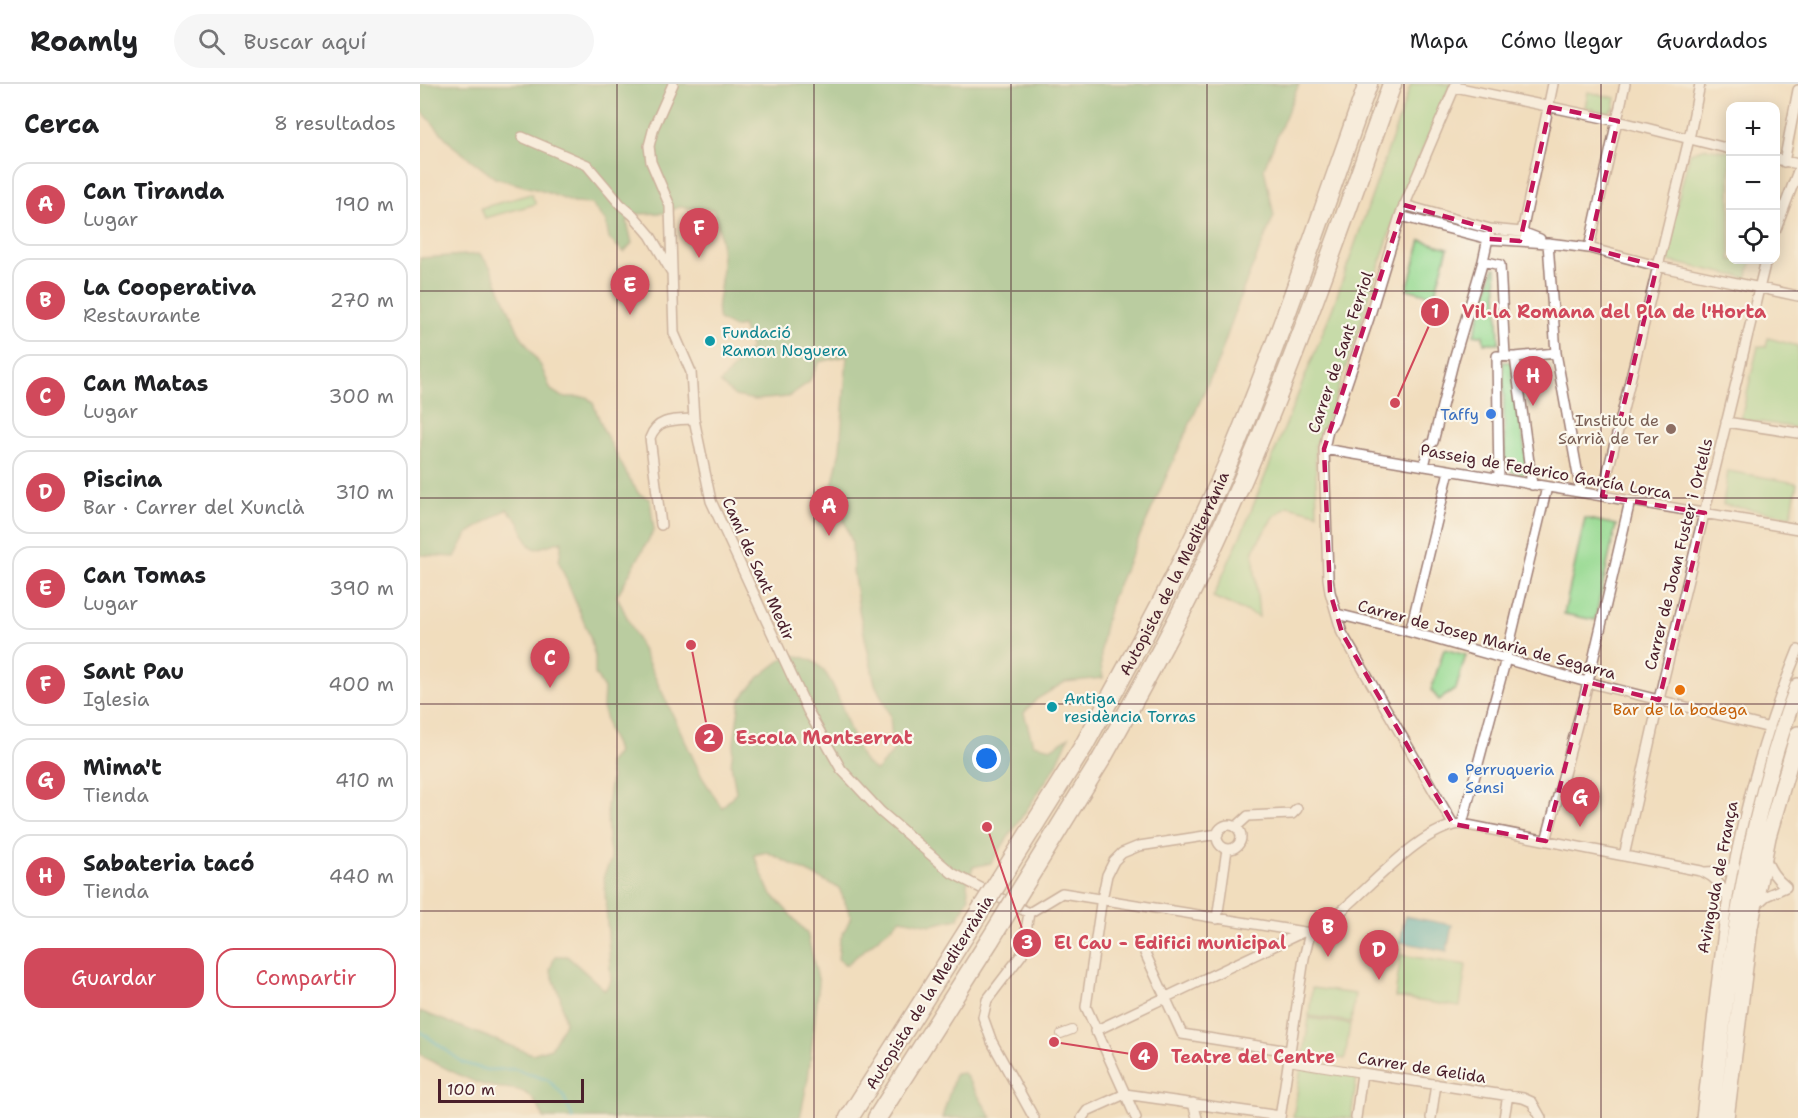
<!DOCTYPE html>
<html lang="es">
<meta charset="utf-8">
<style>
body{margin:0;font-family:"Shantell Sans",sans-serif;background:#f6f6f6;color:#202124}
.controls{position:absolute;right:18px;top:18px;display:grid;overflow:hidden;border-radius:12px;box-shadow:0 3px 15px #0003}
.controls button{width:54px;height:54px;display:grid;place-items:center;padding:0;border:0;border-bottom:2px solid #e0e0e0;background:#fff;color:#202124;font:30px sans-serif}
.scale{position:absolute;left:18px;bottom:15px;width:146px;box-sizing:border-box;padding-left:6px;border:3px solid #4a1f2b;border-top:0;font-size:16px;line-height:21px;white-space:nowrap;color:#4a1f2b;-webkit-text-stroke:4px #fbf7ec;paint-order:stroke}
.you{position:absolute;left:567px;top:675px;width:21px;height:21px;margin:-15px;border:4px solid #fff;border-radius:50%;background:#1a73e8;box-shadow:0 0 0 9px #1a73e833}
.badge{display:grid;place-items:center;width:39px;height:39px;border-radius:50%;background:#d1495b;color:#fff;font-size:20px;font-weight:700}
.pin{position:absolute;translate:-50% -50px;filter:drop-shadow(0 2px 3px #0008)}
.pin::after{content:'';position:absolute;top:32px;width:21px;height:18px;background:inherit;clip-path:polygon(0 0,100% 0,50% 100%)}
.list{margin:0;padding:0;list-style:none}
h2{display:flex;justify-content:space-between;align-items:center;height:78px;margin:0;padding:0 24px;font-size:26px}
h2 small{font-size:20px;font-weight:400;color:#757577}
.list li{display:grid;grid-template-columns:39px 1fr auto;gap:18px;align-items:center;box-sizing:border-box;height:84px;margin:0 12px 12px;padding:0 12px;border:2px solid #e0e0e0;border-radius:18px}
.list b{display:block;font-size:22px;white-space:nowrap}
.list p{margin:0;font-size:20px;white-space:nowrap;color:#757577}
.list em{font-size:20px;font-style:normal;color:#757577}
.actions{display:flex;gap:12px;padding:18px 24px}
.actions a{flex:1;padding:14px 0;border:2px solid #d1495b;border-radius:18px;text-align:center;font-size:21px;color:#d1495b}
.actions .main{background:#d1495b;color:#fff}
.icon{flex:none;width:33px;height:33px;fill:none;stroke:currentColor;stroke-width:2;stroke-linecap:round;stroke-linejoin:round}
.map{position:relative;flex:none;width:1378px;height:1034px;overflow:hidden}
header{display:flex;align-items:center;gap:36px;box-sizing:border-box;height:84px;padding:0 30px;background:#fff;border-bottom:2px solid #e0e0e0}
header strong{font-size:28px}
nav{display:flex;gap:33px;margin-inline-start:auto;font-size:21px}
.search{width:420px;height:54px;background:#f6f6f6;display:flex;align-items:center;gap:15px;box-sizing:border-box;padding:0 21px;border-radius:33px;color:#757577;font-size:22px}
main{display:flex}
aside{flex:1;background:#fff}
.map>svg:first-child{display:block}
.green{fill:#96d991;stroke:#707c5e;stroke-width:1.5}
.forest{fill:#78b97b;stroke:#616c53;stroke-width:1.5}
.water{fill:#3fb0b8;stroke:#446872;stroke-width:1.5}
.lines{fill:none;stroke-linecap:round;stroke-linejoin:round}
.stream{stroke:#3fb0b8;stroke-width:3}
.pedestrian-casing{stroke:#9e7e74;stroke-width:10}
.minor-casing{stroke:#9e7e74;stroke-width:12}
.primary-casing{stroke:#9e7e74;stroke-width:18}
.motorway-casing{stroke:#9e7e74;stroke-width:21}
.pedestrian{stroke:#fff;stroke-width:8}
.minor{stroke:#fff;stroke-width:9}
.primary{stroke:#fff;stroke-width:15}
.motorway{stroke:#fff;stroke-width:18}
.motorway-bridge-casing{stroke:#9e7e74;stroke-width:21;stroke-linecap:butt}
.motorway-bridge{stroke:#fff;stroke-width:18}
.marked{fill:none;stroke:#c2185b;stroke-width:4.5;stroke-dasharray:12 8;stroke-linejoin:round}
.grid{fill:none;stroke:#4a1f2b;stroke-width:1.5;stroke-opacity:0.55}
.culture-dot{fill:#0f9aa8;stroke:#fbf7ec;stroke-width:2}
.shop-dot{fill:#3f7fe0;stroke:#fbf7ec;stroke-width:2}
.education-dot{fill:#8d6e63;stroke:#fbf7ec;stroke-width:2}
.food-dot{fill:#e8710a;stroke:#fbf7ec;stroke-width:2}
.labels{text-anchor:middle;stroke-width:4.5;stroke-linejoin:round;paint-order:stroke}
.culture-label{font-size:16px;fill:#0d838f;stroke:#fbf7ec;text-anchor:start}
.street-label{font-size:16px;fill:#4a1f2b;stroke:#fbf7ec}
.shop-label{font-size:16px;fill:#366cbe;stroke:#fbf7ec;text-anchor:end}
.education-label{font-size:16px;fill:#785e54;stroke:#fbf7ec;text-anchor:end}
.food-label{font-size:16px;fill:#c56008;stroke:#fbf7ec}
.leader{fill:none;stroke:#d1495b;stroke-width:2}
.callout-dot{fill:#d1495b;stroke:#fbf7ec;stroke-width:2}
.mark-label{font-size:18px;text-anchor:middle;font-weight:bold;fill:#fff}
.callout-label{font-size:18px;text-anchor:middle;font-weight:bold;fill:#d1495b;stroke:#fbf7ec;stroke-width:4.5;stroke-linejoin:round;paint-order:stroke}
</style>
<header>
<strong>Roamly</strong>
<div class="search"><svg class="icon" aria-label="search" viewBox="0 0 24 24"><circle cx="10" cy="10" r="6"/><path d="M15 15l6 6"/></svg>Buscar aquí</div>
<nav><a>Mapa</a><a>Cómo llegar</a><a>Guardados</a></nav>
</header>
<main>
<aside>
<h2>Cerca<small>8 resultados</small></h2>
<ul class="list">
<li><span class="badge">A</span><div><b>Can Tiranda</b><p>Lugar</p></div><em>190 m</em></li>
<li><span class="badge">B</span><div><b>La Cooperativa</b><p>Restaurante</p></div><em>270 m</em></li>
<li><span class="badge">C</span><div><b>Can Matas</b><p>Lugar</p></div><em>300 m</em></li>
<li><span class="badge">D</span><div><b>Piscina</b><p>Bar · Carrer del Xunclà</p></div><em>310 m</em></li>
<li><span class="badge">E</span><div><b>Can Tomas</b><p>Lugar</p></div><em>390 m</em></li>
<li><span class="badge">F</span><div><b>Sant Pau</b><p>Iglesia</p></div><em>400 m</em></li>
<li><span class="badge">G</span><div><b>Mima't</b><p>Tienda</p></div><em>410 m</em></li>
<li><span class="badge">H</span><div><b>Sabateria tacó</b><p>Tienda</p></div><em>440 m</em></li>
</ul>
<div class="actions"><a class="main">Guardar</a><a>Compartir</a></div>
</aside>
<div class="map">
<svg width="1378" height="1034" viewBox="0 0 1378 1034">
<rect width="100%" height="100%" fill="#fbf7ec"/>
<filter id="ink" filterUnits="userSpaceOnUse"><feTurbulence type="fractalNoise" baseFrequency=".0167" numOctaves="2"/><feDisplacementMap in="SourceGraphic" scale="12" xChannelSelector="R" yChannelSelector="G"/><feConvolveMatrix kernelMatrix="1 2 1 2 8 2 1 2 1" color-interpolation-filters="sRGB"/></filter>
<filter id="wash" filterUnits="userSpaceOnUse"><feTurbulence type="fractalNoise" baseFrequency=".008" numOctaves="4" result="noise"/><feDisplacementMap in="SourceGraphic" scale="24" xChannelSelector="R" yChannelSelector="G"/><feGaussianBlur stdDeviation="1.35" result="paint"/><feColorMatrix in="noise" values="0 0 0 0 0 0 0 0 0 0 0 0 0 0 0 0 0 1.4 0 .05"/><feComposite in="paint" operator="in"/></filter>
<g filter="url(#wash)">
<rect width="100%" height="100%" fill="#f1ddbd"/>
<!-- green -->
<path class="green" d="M991,0H1031L980,117L935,257L910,328L895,361L897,429L868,422L853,433L833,466L839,533L793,513L827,437L913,223Z
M1168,8L1196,14L1194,24L1188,29L1165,23Z
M1285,64L1310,68V176H1332L1327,194L1242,176L1270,69Z
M111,110L116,120L65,134L61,124Z
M1001,156L1028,164L1014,212L987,205Z
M1074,184H1076L1079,259H1064L1063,251H1054Z
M1348,254L1378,262V344L1321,335L1338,262L1346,263Z
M1083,278H1092L1108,388L1103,390L1085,386Z
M1308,387L1377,399L1371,432L1303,421Z
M1165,434L1196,441L1175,536L1144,530Z
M1024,565L1046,571L1036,605L1019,616L1011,606Z
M981,871L1046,881L1040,923L975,913Z
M892,904L935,910L931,938L889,932Z
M889,934L930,940L925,975L884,969Z
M881,984L937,992L931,1034H873Z"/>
<!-- forest -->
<path class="forest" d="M0,0H879L844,84L854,132L824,203L799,275L692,514C685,540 677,566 683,594L645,598L617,615L604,629L613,660L632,664L649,653L636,682L571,779L553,783L547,800L549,813L538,835L511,841L481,835L426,881L418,875L420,856L431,833L419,804L347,768L334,771L349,807L387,849L399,899L388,995L380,1034H124C106,993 91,1011 58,999C41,993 24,983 7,975L0,970V927L112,970L131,964L145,939L140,912L130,886L135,872H147L185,906L191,897L184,791L191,776L188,755L187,722L191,693L188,679L197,669L195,661L188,647L183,623L184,605L175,590V573L170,553L139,478L142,457L116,465L109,461L98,437L87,425L47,450L35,473L0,471V174L60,170L71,184L99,249L121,282L131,306L142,313H167L173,319L184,347L210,396L219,410L230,415L234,446L197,512L282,693L302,724L316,708L311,680L320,616L339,593L369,570C376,572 385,573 391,576C420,590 426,653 445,678C448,681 452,684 456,687L473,668L470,631L455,600L439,526L433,486L432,458L412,403L420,366L427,272L399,278L389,298L368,313L335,316L315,312L300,299L331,264L322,242L314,244L299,236C295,222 300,211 301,197C303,174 302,146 293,125L259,123L244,129L217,130L207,138L212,159L204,168L189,155L186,138L171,120L154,119L126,108L75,94L33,62L0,25Z
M544,989L572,1034H522L535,990Z"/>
<!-- water -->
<path class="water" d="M985,832L1032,841L1027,867L980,858Z"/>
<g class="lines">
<!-- stream -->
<path class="stream" d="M0,947L43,979L67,986L94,985L128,996L143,1011L153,1034"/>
</g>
</g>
<g filter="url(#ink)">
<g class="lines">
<defs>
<path id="pedestrian" d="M641,950L652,946
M868,977L942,989"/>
<path id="minor" d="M253,0L234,43L229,62L231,78L250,122L254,249L271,288L274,335L291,417L388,627L421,685L461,728L532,789L609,829L642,809L890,849
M1035,3L1198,37L1310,65
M102,53L167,81L200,120L213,131L230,151L251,187
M1356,75L1378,80
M1364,78L1378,6
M984,121L1070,145L1102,148L1120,155
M980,132L1069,155L1128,159L1169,164L1237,182L1378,212
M1356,145L1378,87
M1102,148L1133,0
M1128,159L1136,269L1161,408
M1169,164L1205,0
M1063,177L1080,181L1085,272
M1095,273L1136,269
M1306,338L1378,349
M904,365L1378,445
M1004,382L1009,361L1013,358L1034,275L1063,177L1070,145
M1079,395L1077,272L1095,273L1112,401
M1182,412L1269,55L1280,0
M241,441L230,354C237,334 255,336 274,335
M917,530L990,548L1167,598L1350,644
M990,548L1029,387
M1033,740L922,549L910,508L908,494L904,365L908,345L914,337L949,234L980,132L1036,0
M1042,740L1084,582L1127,403
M797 753a12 12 0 1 1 24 0a12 12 0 1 1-24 0Z
M816,743L828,732L872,730L877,725
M1126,757L1164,615L1210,417
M1204,772L1243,598L1346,176
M1345,773C1350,786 1355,794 1366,803
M1285,788L1303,787L1315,782
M1335,822L1346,812L1366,803
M609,829L602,870L567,916L563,933L572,958L614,1034
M797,835L807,765
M890,849C903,841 916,832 927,822C956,797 1004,742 1042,740L1281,787C1296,793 1301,801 1308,815
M725,869L762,950L869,967
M675,947L881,849
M705,1010L860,1032
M773,1019L777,1034
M662,1034L667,1027L705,1010
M716,1034L666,923L681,820L687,791L694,777L702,769L719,762L798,750
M860,1034L884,874L890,849
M936,1034L942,989L1103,1014L1112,1018L1121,1034
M1011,1034L1016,1000
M1084,1034L1088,1011
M1281,1034C1290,958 1297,882 1309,807C1323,727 1347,641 1378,566"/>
<path id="primary" d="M1291,1034C1309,886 1324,742 1378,602
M1306,1034L1330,843L1348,753L1378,650"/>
<g id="motorway">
<path id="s1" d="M663,663C717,566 770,469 813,367C863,246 904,123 948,0"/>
<path d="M682,674C716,613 750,553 780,490C856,332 913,165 972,0"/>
<path d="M429,1034L550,843"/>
<path d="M457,1034L570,856"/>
</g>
</defs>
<!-- pedestrian casing -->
<use href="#pedestrian" class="pedestrian-casing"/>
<!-- minor casing -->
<use href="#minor" class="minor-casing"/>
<!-- primary casing -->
<use href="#primary" class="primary-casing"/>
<!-- motorway casing -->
<use href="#motorway" class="motorway-casing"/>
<!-- pedestrian -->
<use href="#pedestrian" class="pedestrian"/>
<!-- minor -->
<use href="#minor" class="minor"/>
<!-- primary -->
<use href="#primary" class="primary"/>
<!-- motorway -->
<use href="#motorway" class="motorway"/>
<defs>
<path id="motorway-bridge" d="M550,843L663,663
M570,856L682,674"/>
</defs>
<!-- motorway-bridge casing -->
<use href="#motorway-bridge" class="motorway-bridge-casing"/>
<!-- motorway-bridge -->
<use href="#motorway-bridge" class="motorway-bridge"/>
</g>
</g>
<!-- marked area -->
<path d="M0 0H1378V1034H0ZM1130,23L1198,37L1169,164L1237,182L1182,412L1285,429L1239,616L1167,598L1126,757L1033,740L922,549L910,508L904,365L984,121L1070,145L1069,155L1100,157Z" fill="#f1ddbd" fill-opacity=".55" fill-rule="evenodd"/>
<path class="marked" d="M1130,23L1198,37L1169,164L1237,182L1182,412L1285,429L1239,616L1167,598L1126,757L1033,740L922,549L910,508L904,365L984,121L1070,145L1069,155L1100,157Z"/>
<!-- grid -->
<path class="grid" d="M197,0V1034M394,0V1034M591,0V1034M787,0V1034M984,0V1034M1181,0V1034M0,207H1378M0,414H1378M0,620H1378M0,827H1378"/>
<!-- markers -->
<g class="culture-dot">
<circle cx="290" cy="257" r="6"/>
<circle cx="632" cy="623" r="6"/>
</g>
<g class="shop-dot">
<circle cx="1071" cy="330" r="6"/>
<circle cx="1033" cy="694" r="6"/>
</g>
<circle class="education-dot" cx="1251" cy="345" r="6"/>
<circle class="food-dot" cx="1260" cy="606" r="6"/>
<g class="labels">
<!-- culture labels -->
<g class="culture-label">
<text x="302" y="254">Fundació<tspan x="302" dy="18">Ramon Noguera</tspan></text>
<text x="644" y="620">Antiga<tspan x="644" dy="18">residència Torras</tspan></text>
</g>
<!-- street labels -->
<g class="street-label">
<text transform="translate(920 268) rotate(-71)" y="6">Carrer de Sant Ferriol</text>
<text transform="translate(1126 387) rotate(10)" y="6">Passeig de Federico García Lorca</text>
<text transform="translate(1258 470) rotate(-76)" y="6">Carrer de Joan Fuster i Ortells</text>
<text transform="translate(339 485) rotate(66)" y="6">Camí de Sant Medir</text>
<text dy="6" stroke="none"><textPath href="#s1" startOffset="196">Autopista de la Mediterrània</textPath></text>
<text transform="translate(1067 555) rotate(15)" y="6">Carrer de Josep Maria de Segarra</text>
<text transform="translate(1297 793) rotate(-79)" y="6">Avinguda de França</text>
<text transform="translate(509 908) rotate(-58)" y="6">Autopista de la Mediterrània</text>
<text transform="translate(1002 983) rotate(9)" y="6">Carrer de Gelida</text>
</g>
<!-- shop labels -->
<g class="shop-label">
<text x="1059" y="336">Taffy</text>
<text x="1045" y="691" text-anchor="start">Perruqueria<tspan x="1045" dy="18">Sensi</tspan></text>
</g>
<!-- education labels -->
<g class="education-label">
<text x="1239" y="342">Institut de<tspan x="1239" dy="18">Sarrià de Ter</tspan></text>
</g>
<!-- food labels -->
<g class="food-label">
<text x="1260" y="631">Bar de la bodega</text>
</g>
</g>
<!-- callouts -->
<path class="leader" d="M975 319L1015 228M271 561L289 654M567 743L607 859M634 958L724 972"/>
<g class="callout-dot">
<circle cx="975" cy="319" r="6"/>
<circle cx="271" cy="561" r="6"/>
<circle cx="567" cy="743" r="6"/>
<circle cx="634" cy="958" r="6"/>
<circle cx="1015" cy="228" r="15"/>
<circle cx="289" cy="654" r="15"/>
<circle cx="607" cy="859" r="15"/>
<circle cx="724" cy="972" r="15"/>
</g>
<g class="mark-label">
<text x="1015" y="234">1</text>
<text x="289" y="660">2</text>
<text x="607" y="865">3</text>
<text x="724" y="979">4</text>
</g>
<g class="callout-label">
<text x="1194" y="234">Vil·la Romana del Pla de l'Horta</text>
<text x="404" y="660">Escola Montserrat</text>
<text x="750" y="865">El Cau - Edifici municipal</text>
<text x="833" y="979">Teatre del Centre</text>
</g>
</svg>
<div class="controls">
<button>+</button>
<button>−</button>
<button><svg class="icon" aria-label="locate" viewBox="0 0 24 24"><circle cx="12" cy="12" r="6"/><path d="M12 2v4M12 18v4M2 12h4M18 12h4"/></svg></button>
</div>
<div class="scale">100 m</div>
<div class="you"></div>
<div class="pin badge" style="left:409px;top:452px">A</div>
<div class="pin badge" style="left:908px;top:873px">B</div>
<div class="pin badge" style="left:130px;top:604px">C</div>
<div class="pin badge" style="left:959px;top:896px">D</div>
<div class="pin badge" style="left:210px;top:231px">E</div>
<div class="pin badge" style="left:279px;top:174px">F</div>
<div class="pin badge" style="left:1160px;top:743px">G</div>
<div class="pin badge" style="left:1113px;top:322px">H</div>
</div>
</main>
